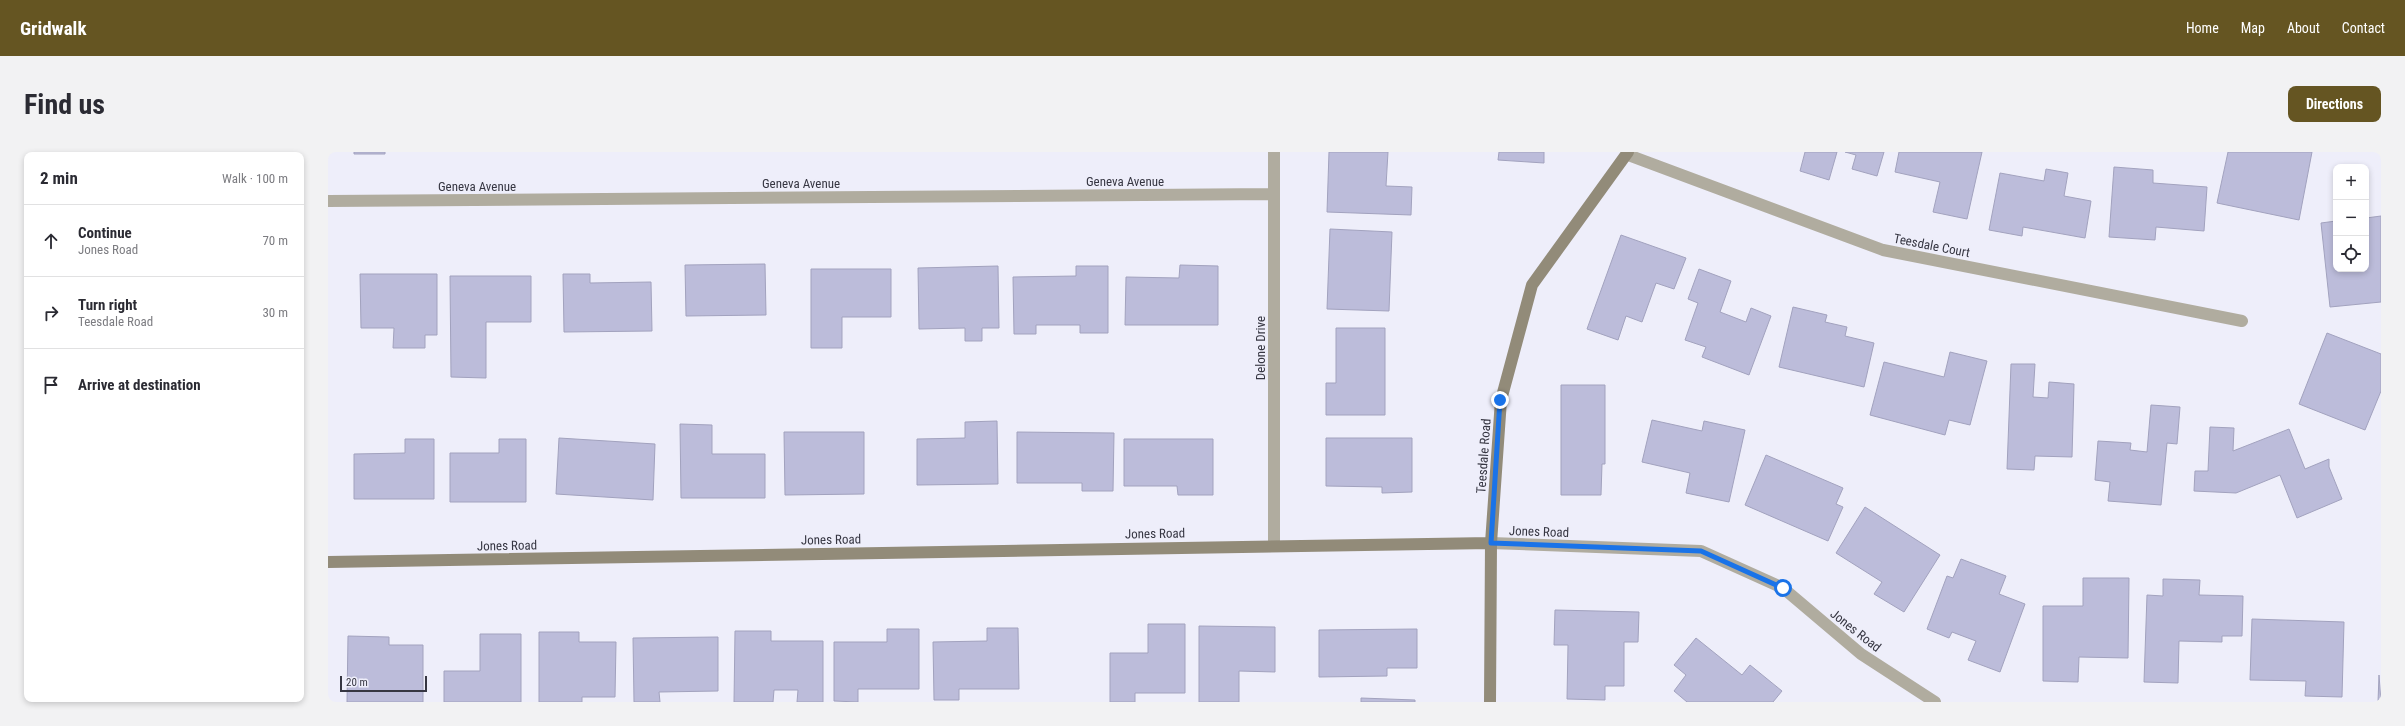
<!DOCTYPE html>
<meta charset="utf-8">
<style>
body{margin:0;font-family:"Roboto Condensed",sans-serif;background:#f2f2f3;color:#2b2b33}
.controls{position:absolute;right:12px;top:12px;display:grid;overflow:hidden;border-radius:8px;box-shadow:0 2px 6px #0003}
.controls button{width:36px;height:36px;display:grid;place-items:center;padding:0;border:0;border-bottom:1px solid #e1e1e2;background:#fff;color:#2b2b33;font:20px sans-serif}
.scale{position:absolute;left:12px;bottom:10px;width:87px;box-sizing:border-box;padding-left:4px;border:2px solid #363642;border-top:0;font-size:11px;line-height:14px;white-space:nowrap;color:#363642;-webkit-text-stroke:3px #eeeefa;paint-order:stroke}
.stop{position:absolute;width:12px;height:12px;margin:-9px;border:3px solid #1a73e8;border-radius:50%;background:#fff}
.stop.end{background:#1a73e8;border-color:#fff;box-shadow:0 1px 4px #0008}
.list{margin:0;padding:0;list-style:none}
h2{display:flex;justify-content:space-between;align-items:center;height:52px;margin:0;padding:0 16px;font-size:17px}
h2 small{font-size:13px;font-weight:400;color:#7c7c81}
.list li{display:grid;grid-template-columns:26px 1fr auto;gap:12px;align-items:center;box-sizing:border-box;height:72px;padding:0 16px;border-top:1px solid #e1e1e2}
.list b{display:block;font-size:15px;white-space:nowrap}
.list p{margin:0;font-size:13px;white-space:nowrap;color:#7c7c81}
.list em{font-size:13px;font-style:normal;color:#7c7c81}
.icon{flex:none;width:22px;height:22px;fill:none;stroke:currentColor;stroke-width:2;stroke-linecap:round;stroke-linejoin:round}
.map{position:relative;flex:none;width:2053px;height:550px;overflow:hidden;border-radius:8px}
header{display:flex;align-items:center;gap:24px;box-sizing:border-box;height:56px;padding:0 20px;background:#655522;color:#fff}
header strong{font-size:19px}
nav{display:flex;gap:22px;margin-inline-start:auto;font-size:14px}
.intro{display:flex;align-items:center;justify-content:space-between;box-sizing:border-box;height:96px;padding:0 24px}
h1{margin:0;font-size:28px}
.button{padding:10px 18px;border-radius:8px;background:#655522;color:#fff;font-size:14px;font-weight:700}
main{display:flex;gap:24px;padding:0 24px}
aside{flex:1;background:#fff;border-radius:8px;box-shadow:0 2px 6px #0003}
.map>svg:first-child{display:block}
.building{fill:#bcbcda;stroke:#a2a2be}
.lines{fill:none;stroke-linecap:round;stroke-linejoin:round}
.street{stroke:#b0ac9f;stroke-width:12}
.secondary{stroke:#928b79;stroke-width:12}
.route{stroke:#1a73e8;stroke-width:5}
.labels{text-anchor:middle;stroke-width:3;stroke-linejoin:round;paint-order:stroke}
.street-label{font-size:13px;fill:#363642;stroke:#eeeefa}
</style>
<header>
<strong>Gridwalk</strong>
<nav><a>Home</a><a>Map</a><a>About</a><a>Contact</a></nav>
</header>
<div class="intro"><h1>Find us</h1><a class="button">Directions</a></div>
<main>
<aside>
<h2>2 min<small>Walk · 100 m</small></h2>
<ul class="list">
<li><svg class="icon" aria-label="ahead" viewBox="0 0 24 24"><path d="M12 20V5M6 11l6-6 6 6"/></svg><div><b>Continue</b><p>Jones Road</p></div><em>70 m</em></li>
<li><svg class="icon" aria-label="right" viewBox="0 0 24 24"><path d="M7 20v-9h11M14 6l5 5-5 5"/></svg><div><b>Turn right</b><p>Teesdale Road</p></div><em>30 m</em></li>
<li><svg class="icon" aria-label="arrive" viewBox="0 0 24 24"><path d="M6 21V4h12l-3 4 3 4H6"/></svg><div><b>Arrive at destination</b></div></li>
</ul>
</aside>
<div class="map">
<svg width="2053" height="550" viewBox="0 0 2053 550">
<rect width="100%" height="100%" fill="#eeeefa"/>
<!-- building -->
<path class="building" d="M26,0H57V2H26Z
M1001,0H1060L1058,34L1084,35L1083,63L999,60Z
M1171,0H1216V11L1170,8Z
M1477,0H1509L1501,28L1472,19Z
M1517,0H1556L1549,24L1524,17L1528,3Z
M1571,0H1654L1639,67L1605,60L1612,30L1567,20Z
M1900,0H1984L1971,68L1889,51Z
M1786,15L1825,18V31L1879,35L1876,79L1828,75L1827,88L1781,85Z
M1718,17L1740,21L1736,44L1763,49L1757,86L1695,75L1694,84L1661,78L1672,21L1716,29Z
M2053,64V150L2002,155L1993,71L2008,69V117H2038V66Z
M1002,77L1064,80L1061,159L999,157Z
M1293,83L1358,106L1346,137L1328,131L1314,170L1298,164L1290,188L1259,177Z
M437,112L438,163L358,164L357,113Z
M852,113L890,114V173H797L798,125L851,126Z
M670,114L671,176H654V189H637V176L591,177L590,116Z
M748,114H780V181H752V173H708V182H686L685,125L748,124Z
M483,117H563V165H514V196H483Z
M1371,117L1403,129L1392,160L1418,170L1423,156L1443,164L1421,223L1374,205L1378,195L1357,188L1370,151L1360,147Z
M32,122H109V183H97V196H65L66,176H33Z
M235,122H262V131L323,130L324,179L236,180Z
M122,124H203V170H158V226L123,225Z
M1465,155L1499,163L1497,170L1519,175L1517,184L1546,191L1536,235L1451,215Z
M1008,176H1057V263H998V231H1008Z
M1999,181L2053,202V239L2037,278L1971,252Z
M1622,200L1659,209L1642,273L1621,268L1617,283L1542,263L1556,210L1616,225Z
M1683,212H1707L1705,245L1720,246L1721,230L1746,232L1744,305L1707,304L1706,318L1679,317Z
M1233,233H1277V312H1274L1273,343H1233Z
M1823,253L1852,255L1849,292L1839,291L1833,353L1780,349L1782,330L1767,328L1770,289L1803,291L1802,298L1819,300Z
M1324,268L1374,279L1376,269L1417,278L1401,350L1358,341L1362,321L1314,310Z
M669,269L670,332L589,333V287L637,286V270Z
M352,272L384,273V302H437V346H353Z
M1882,275L1906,276L1905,299L1961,277L1977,317L2001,307V315L2014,347L1969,366L1952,323L1908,341L1866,339L1867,319H1880Z
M456,280H536V342L457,343Z
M689,280L786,281L785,339H754V331H689Z
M231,286L327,292L325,348L228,342Z
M998,286H1084V340L1054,341V335L998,334Z
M77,287H106V347H26V302L77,301Z
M171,287H198V350H122V301H171Z
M796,287H885V343H850L849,334H796Z
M1438,303L1515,336L1508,352L1515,355L1500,389L1417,353Z
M1537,355L1612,403L1576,460L1546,442L1554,430L1508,401Z
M1633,407L1678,424L1671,442L1697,452L1672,520L1640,508L1648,489L1624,480L1621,486L1599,477L1619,424L1625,426Z
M1755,426H1801L1800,506L1751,505L1750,530L1715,529V454H1755Z
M1835,427L1872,428L1871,443L1915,444L1914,484H1894V490L1851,489L1850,531L1816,530L1819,443L1835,444Z
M1227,458L1311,460L1310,490H1296V534H1277V548L1239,547L1240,493H1226Z
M1924,467L2016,470L2014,545L1977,544L1978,529L1922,528Z
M820,472H857V541H807V550H782V501H820Z
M871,474L947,475V520L911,519V550H871Z
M659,476H690L691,537H631V548H606L605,490L659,489Z
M559,477H591V537H530V550L506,549V490H559Z
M1089,477V516H1059V524L991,525V478Z
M407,479H443V489H495V550H469L470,538H446L445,550H406Z
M211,480H251V490H288L287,545H254V550H211Z
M152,482H193V550H116V519H152Z
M20,484L61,485V493H95V550H19Z
M390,485V539L331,540L332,550H306L305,486Z
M1368,486L1414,523L1422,513L1454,539L1445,550H1359L1346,539L1358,523L1346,513Z
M2051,523L2053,550H2050Z
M1033,546L1087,548V550H1033Z"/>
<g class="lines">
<!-- street -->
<path class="street" d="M1300,3L1555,98L1914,169
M0,49L946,42
M1163,391L1373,399L1455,436L1533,502L1607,550
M946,393V0"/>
<!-- secondary -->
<path class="secondary" d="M0,410L1163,391
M1162,550L1163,391L1173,248L1204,133L1300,0"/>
</g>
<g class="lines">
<!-- route -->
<path class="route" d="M1172,248L1163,391L1373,399L1455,436"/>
</g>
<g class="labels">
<!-- street labels -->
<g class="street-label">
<text x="797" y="34">Geneva Avenue</text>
<text x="473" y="36">Geneva Avenue</text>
<text x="149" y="39">Geneva Avenue</text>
<text transform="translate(1604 93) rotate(11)" y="5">Teesdale Court</text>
<text transform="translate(932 196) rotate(-90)" y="5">Delone Drive</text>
<text transform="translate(1155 304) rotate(-86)" y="5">Teesdale Road</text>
<text transform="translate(1211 379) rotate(2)" y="5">Jones Road</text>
<text transform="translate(827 381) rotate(-1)" y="5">Jones Road</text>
<text transform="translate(503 387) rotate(-1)" y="5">Jones Road</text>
<text transform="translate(179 393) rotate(-1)" y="5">Jones Road</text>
<text transform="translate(1528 478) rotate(38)" y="5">Jones Road</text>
</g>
</g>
</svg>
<div class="controls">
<button>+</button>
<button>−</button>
<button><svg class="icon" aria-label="locate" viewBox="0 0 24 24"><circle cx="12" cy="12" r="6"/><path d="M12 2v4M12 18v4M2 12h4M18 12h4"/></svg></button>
</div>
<div class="scale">20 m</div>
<div class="stop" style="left:1455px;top:436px"></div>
<div class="stop end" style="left:1172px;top:248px"></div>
</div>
</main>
